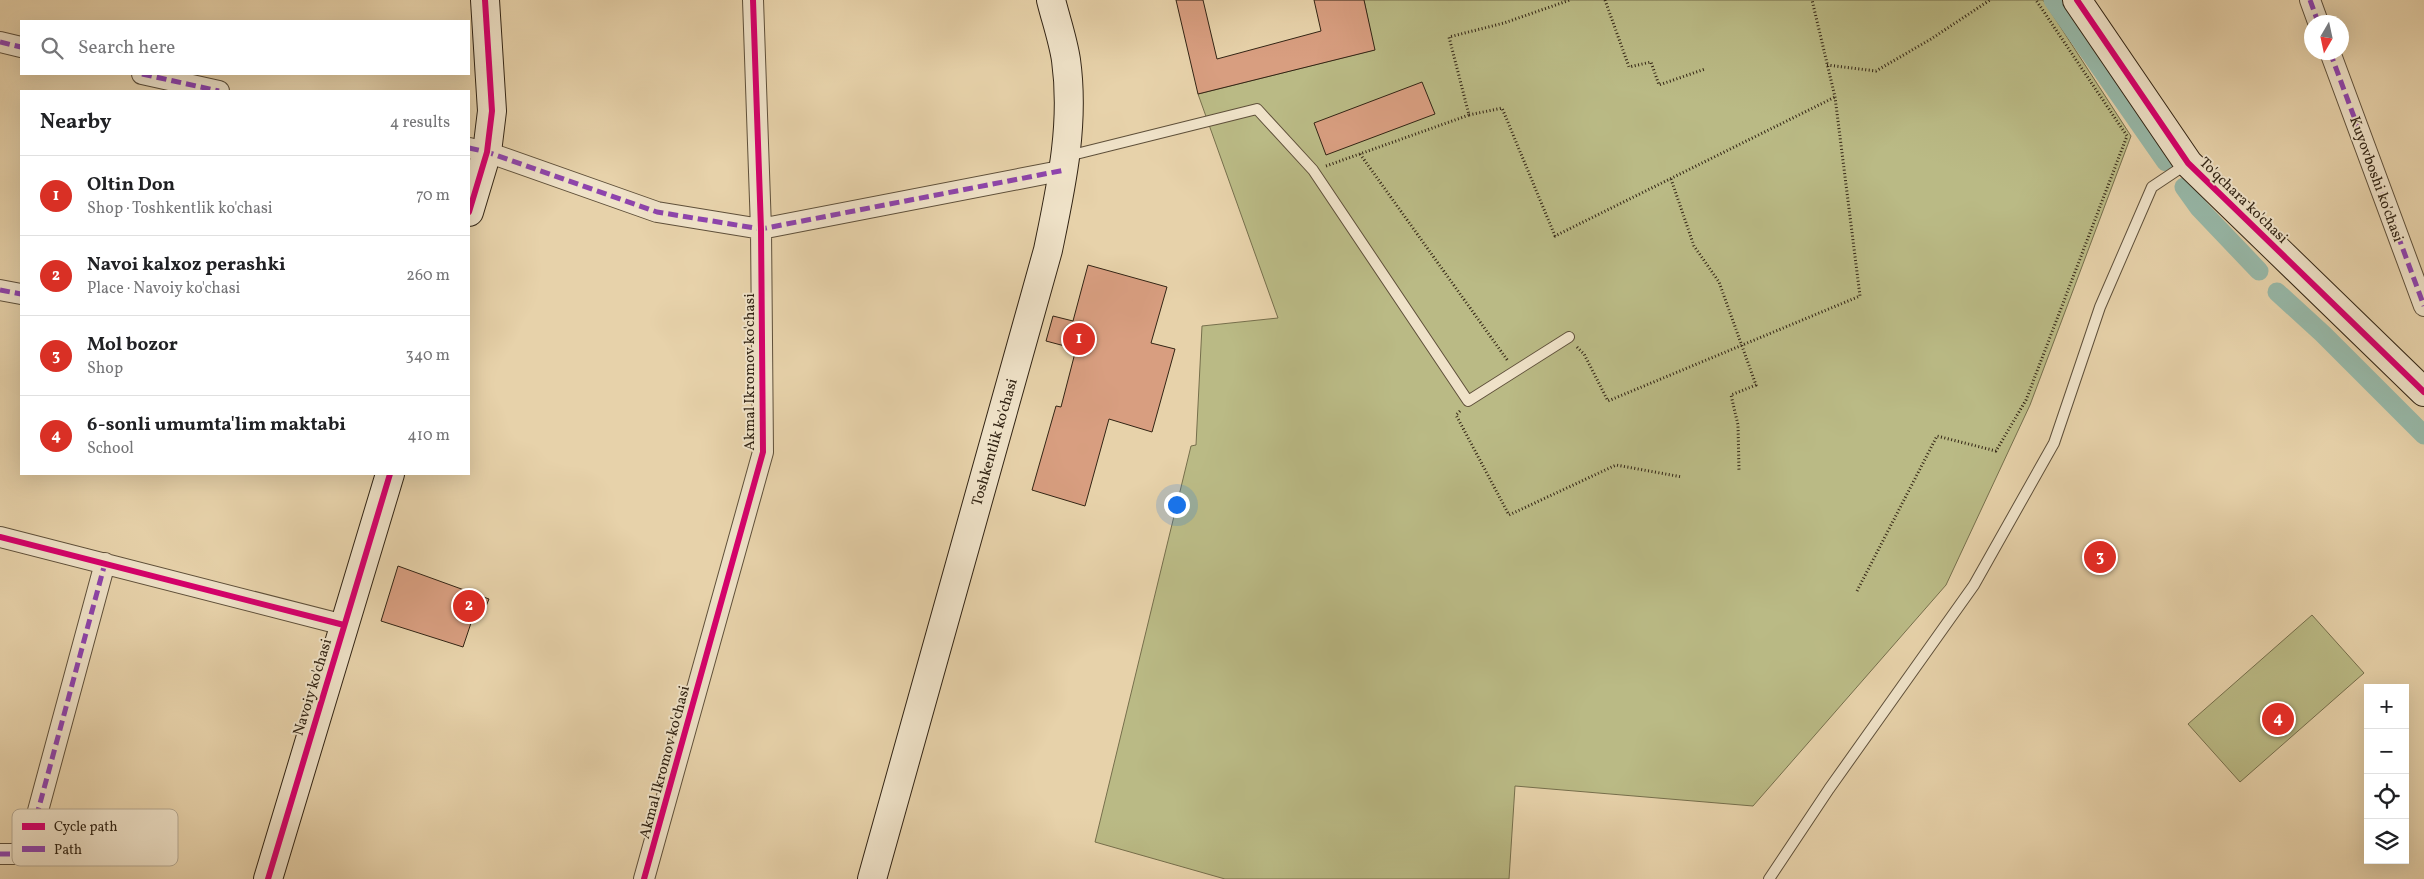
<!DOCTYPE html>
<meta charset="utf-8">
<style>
body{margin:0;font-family:Vollkorn,serif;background:#f2f2f2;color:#202124}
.controls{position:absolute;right:15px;bottom:15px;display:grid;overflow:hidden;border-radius:0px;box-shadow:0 5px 20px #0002}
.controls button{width:45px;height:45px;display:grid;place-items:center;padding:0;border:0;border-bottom:1px solid #e0e0e0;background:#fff;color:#202124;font:25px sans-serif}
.compass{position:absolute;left:2304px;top:15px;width:45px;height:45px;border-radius:50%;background:#fff;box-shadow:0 5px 20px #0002;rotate:189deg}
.you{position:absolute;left:1176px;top:504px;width:18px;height:18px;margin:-12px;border:4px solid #fff;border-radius:50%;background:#1a73e8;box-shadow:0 0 0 8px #1a73e833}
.badge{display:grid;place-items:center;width:32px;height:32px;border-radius:50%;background:#d93025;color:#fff;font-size:16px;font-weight:700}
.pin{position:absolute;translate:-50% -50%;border:2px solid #fff;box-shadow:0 1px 5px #0006}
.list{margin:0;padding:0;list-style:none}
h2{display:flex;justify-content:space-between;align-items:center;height:65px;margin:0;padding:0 20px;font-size:21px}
h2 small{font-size:16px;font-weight:400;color:#757577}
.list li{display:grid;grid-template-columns:32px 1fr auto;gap:15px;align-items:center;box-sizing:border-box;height:80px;padding:0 20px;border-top:1px solid #e0e0e0}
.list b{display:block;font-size:19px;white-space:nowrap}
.list p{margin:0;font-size:16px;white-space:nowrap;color:#757577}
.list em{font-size:16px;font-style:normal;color:#757577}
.icon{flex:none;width:28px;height:28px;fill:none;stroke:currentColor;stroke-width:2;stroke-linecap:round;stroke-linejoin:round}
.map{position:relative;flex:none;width:2424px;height:879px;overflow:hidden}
.search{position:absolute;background:#fff;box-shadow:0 5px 20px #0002;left:20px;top:20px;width:450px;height:55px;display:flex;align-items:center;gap:12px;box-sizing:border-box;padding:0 18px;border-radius:0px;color:#757577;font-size:19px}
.panel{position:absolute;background:#fff;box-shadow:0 5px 20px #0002;left:20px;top:90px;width:450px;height:385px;border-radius:0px}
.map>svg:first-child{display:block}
.green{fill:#baba85;stroke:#766f4c}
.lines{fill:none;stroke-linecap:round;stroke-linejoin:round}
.canal{stroke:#97b8a8;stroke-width:19}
.building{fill:#d89e80;stroke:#322414}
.lane-casing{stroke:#5f503a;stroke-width:12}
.street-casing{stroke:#5f503a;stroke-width:22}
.secondary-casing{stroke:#322414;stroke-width:30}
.path{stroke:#322414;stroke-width:3;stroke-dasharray:1 2.5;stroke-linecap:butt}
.lane{stroke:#efe2c8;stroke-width:10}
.street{stroke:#efe2c8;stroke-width:20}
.secondary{stroke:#efe2c8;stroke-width:28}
.quiet{stroke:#8e44ad;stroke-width:5;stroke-dasharray:10 5;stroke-linecap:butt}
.cycleway-casing{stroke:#efe2c8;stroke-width:9}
.cycleway{stroke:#d6006c;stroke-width:6}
.labels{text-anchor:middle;stroke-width:4;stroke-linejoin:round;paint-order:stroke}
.street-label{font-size:15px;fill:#322414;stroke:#efe2c8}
.key{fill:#efe2c8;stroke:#b6a992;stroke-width:1}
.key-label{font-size:14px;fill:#322414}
</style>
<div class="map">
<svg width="2424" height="879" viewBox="0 0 2424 879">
<rect width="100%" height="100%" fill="#e7d2aa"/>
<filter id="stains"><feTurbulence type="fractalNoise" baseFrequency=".004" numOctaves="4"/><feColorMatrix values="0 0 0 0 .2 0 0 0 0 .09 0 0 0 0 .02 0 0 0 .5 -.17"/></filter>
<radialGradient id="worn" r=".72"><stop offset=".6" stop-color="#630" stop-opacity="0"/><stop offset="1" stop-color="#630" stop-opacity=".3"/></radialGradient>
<!-- green -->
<path class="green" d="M1364,0H2043L2131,136L2030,405L1946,585L1753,806L1515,786L1509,879H1225L1095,842L1191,446L1196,445L1202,326L1278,318L1198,94L1374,50Z
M2312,615L2364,673L2240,782L2188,724Z"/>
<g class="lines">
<!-- canal -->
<path class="canal" d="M2053,0L2166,162
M2184,187L2199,208L2259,271
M2277,292L2323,334L2424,435"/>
</g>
<!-- building -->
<path class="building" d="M1176,0H1203L1217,59L1321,31L1314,0H1364L1375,50L1198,94Z
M1422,82L1435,114L1326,155L1314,123Z
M1088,265L1167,287L1151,343L1175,349L1152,432L1109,419L1085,506L1032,490L1056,406L1061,407L1076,349L1046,341L1053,316L1073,321Z
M398,566L489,599L482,616L474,614L463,647L381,621Z"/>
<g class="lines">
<defs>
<path id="lane" d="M1068,156L1257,109L1313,170L1468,401L1569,337
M1769,879L1829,789L1974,585L2054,443L2100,307L2152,187L2188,163"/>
<path id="street" d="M2310,0L2318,22
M0,42L21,47
M2330,52L2424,306
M142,74L219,91
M469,148L487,152L657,212L761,229L1065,170
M0,290L21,294
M0,537L344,625
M0,854H15L29,844L105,563
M644,879L763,452L761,229L753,0"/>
<path id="secondary" d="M2077,0L2188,163L2424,392
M469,212L487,152L492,111L485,0
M268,879L390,474
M872,879L1048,250C1061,187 1075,125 1066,60C1063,40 1056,20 1051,0"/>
</defs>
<!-- lane casing -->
<use href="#lane" class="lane-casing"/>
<!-- street casing -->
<use href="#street" class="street-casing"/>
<!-- secondary casing -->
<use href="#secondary" class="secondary-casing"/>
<!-- path -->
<path class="path" d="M1605,0L1629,67L1651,62L1659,85L1705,69
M1827,65L1876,71L1931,39L1990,0
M1469,115L1502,108L1555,236L1835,97
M1360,154L1508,361
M1326,166L1469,115L1449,37L1504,23L1570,0
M1671,179L1694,246L1719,282L1756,385L1731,395L1738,425L1739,471
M1577,347L1584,354L1608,401L1860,296L1835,97L1812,0
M1460,411L1456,415L1509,515L1616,465L1682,477
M1857,591L1937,436L1996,451L2026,400L2127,136L2036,0"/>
<!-- lane -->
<use href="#lane" class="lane"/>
<!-- street -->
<use href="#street" class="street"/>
<!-- secondary -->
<use href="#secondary" class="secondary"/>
<!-- quiet -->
<path class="quiet" d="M2310,0L2318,22
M0,42L21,47
M2330,52L2424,306
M142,74L219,91
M469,148L487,152L657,212L761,229L1065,170
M0,290L21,294
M0,854H15L29,844L105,563"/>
<defs>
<path id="cycleway" d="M2077,0L2188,163L2424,392
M469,212L487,152L492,111L485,0
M0,537L344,625
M268,879L390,474
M644,879L763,452L761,229L753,0"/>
</defs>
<!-- cycleway casing -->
<use href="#cycleway" class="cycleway-casing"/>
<!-- cycleway -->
<use href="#cycleway" class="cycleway"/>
</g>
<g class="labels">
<!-- street labels -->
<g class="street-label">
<text transform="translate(2377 179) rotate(70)" y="5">Kuyovboshi ko'chasi</text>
<text transform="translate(2244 200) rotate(44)" y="5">To'qchara ko'chasi</text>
<text transform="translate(749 372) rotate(-90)" y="5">Akmal Ikromov ko'chasi</text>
<text transform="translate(994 442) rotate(-74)" y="5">Toshkentlik ko'chasi</text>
<text transform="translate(312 687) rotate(-73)" y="5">Navoiy ko'chasi</text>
<text transform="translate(664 762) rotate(-75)" y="5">Akmal Ikromov ko'chasi</text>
</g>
</g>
<!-- legend -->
<rect x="12" y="809" width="166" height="57" rx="8" class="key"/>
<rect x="22" y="823" width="23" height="7" fill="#d6006c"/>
<rect x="22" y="846" width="23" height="6" fill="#8e44ad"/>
<g class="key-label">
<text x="54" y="831">Cycle path</text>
<text x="54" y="854">Path</text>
</g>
<rect width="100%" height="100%" filter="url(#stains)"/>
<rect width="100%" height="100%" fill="url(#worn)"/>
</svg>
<div class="controls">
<button>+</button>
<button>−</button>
<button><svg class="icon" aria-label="locate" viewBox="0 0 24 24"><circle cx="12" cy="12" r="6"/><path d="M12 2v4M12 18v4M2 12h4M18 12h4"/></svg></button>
<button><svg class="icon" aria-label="layers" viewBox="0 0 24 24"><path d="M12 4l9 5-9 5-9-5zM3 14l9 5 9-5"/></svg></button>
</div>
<svg class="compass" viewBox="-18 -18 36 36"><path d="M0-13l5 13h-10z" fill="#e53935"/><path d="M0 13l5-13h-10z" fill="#757577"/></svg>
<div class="you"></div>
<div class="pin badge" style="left:1079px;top:339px">1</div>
<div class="pin badge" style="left:469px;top:606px">2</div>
<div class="pin badge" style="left:2100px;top:557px">3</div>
<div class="pin badge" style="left:2278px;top:719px">4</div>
<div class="search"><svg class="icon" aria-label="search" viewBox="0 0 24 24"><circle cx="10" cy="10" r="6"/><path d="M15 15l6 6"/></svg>Search here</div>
<section class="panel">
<h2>Nearby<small>4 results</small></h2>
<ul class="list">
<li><span class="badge">1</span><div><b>Oltin Don</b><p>Shop · Toshkentlik ko'chasi</p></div><em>70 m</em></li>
<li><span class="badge">2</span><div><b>Navoi kalxoz perashki</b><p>Place · Navoiy ko'chasi</p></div><em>260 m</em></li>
<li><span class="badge">3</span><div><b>Mol bozor</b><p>Shop</p></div><em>340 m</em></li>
<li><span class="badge">4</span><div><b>6-sonli umumta'lim maktabi</b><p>School</p></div><em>410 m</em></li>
</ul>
</section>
</div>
